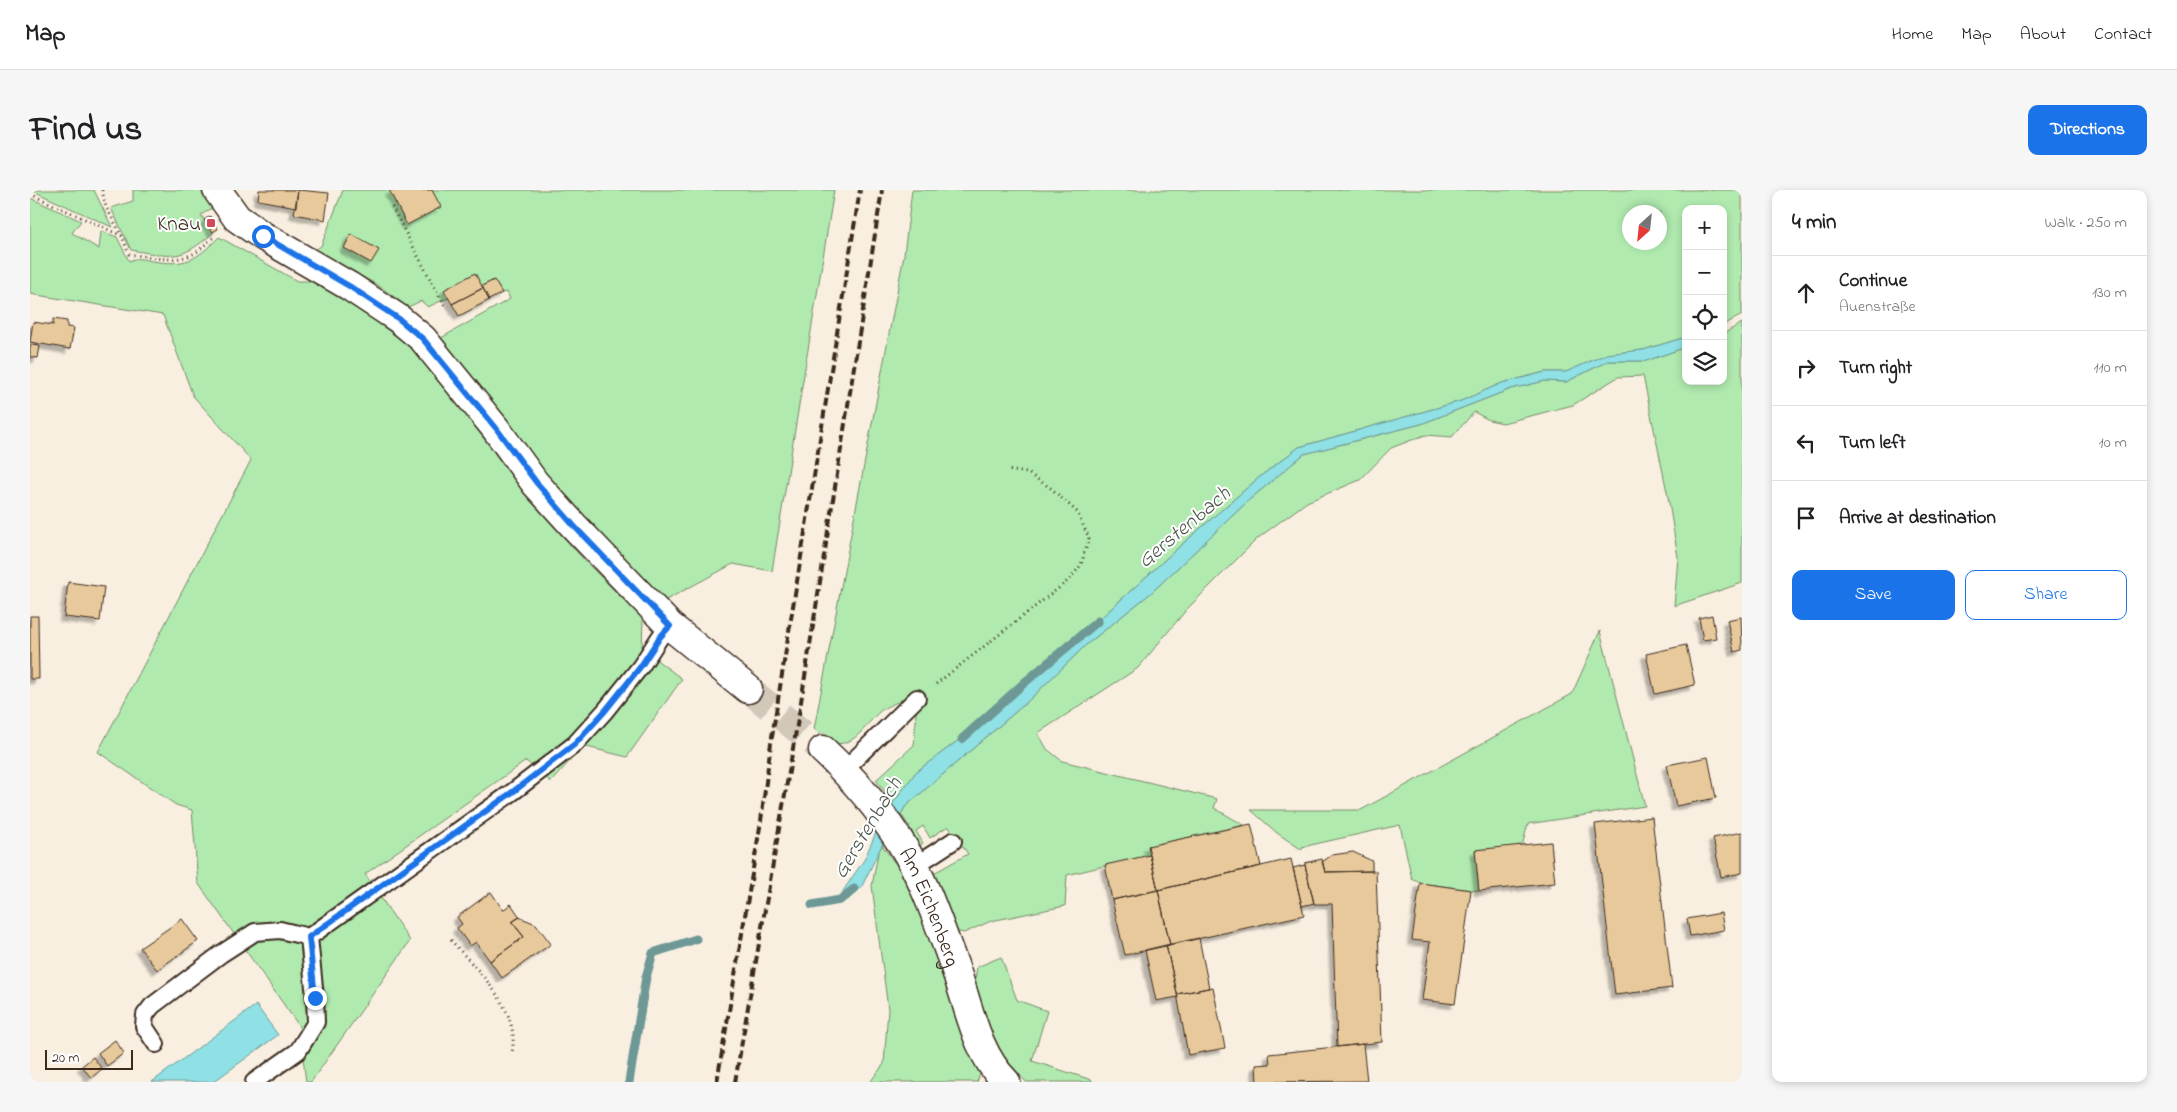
<!DOCTYPE html>
<meta charset="utf-8">
<style>
body{margin:0;font-family:"Indie Flower",sans-serif;background:#f6f6f6;color:#202124}
.controls{position:absolute;right:15px;top:15px;display:grid;overflow:hidden;border-radius:10px;box-shadow:0 2px 8px #0003}
.controls button{width:45px;height:45px;display:grid;place-items:center;padding:0;border:0;border-bottom:1px solid #e0e0e0;background:#fff;color:#202124;font:25px sans-serif}
.compass{position:absolute;left:1592px;top:15px;width:45px;height:45px;border-radius:50%;background:#fff;box-shadow:0 2px 8px #0003;rotate:207deg}
.scale{position:absolute;left:15px;bottom:12px;width:88px;box-sizing:border-box;padding-left:5px;border:2px solid #3b2a1e;border-top:0;font-size:14px;line-height:18px;white-space:nowrap;color:#3b2a1e;-webkit-text-stroke:4px #fff;paint-order:stroke}
.stop{position:absolute;width:15px;height:15px;margin:-11px;border:4px solid #1a73e8;border-radius:50%;background:#fff}
.stop.end{background:#1a73e8;border-color:#fff;box-shadow:0 1px 5px #0008}
.list{margin:0;padding:0;list-style:none}
h2{display:flex;justify-content:space-between;align-items:center;height:65px;margin:0;padding:0 20px;font-size:21px}
h2 small{font-size:16px;font-weight:400;color:#757577}
.list li{display:grid;grid-template-columns:32px 1fr auto;gap:15px;align-items:center;box-sizing:border-box;height:75px;padding:0 20px;border-top:1px solid #e0e0e0}
.list b{display:block;font-size:19px;white-space:nowrap}
.list p{margin:0;font-size:16px;white-space:nowrap;color:#757577}
.list em{font-size:16px;font-style:normal;color:#757577}
.actions{display:flex;gap:10px;padding:15px 20px}
.actions a{flex:1;padding:11px 0;border:1px solid #1a73e8;border-radius:10px;text-align:center;font-size:18px;color:#1a73e8}
.actions .main{background:#1a73e8;color:#fff}
.icon{flex:none;width:28px;height:28px;fill:none;stroke:currentColor;stroke-width:2;stroke-linecap:round;stroke-linejoin:round}
.map{position:relative;flex:none;width:1712px;height:892px;overflow:hidden;border-radius:10px}
header{display:flex;align-items:center;gap:30px;box-sizing:border-box;height:70px;padding:0 25px;background:#fff;border-bottom:1px solid #e0e0e0}
header strong{font-size:24px}
nav{display:flex;gap:28px;margin-inline-start:auto;font-size:18px}
.intro{display:flex;align-items:center;justify-content:space-between;box-sizing:border-box;height:120px;padding:0 30px}
h1{margin:0;font-size:35px}
.button{padding:12px 22px;border-radius:10px;background:#1a73e8;color:#fff;font-size:18px;font-weight:700}
main{display:flex;gap:30px;padding:0 30px}
aside{flex:1;background:#fff;border-radius:10px;box-shadow:0 2px 8px #0003}
.map>svg:first-child{display:block}
.green{fill:#b0eaaf;stroke:#768a66;fill-rule:evenodd}
.water{fill:#8fe1e5;stroke:#6d9895}
.lines{fill:none;stroke-linecap:round;stroke-linejoin:round}
.stream{stroke:#6d9895;stroke-width:9}
.building{fill:#e8c99b;stroke:#3b2a1e;filter:url(#shadow)}
.tertiary-tunnel{stroke:#d2c8ba;stroke-width:28;stroke-dasharray:28 14;stroke-linecap:butt}
.service-casing{stroke:#3b2a1e;stroke-width:20}
.tertiary-casing{stroke:#3b2a1e;stroke-width:31}
.path{stroke:#3b2a1e;stroke-width:3;stroke-dasharray:1 4;stroke-linecap:butt}
.service{stroke:#fff;stroke-width:16}
.tertiary{stroke:#fff;stroke-width:28}
.rail{stroke:#3b2a1e;stroke-width:4;stroke-dasharray:8 4;stroke-linecap:butt}
.route{stroke:#1a73e8;stroke-width:6}
.poi-dot{fill:#d1495b;stroke:#fff;stroke-width:2}
.labels{text-anchor:middle;stroke-width:4;stroke-linejoin:round;paint-order:stroke}
.poi-label{font-size:21px;fill:#3b2a1e;stroke:#fff;text-anchor:end}
.street-label{font-size:21px;fill:#3b2a1e;stroke:#fff}
.water-label{font-size:22px;font-style:italic;fill:#505850;stroke:#fff}
</style>
<header>
<strong>Map</strong>
<nav><a>Home</a><a>Map</a><a>About</a><a>Contact</a></nav>
</header>
<div class="intro"><h1>Find us</h1><a class="button">Directions</a></div>
<main>
<div class="map">
<svg width="1712" height="892" viewBox="0 0 1712 892">
<defs>
<filter id="shadow"><feDropShadow dx="-4.5" dy="4.5" stdDeviation="1" flood-color="#0004"/></filter>
</defs>
<rect width="100%" height="100%" fill="#f8efe1"/>
<filter id="ink" filterUnits="userSpaceOnUse"><feTurbulence type="fractalNoise" baseFrequency=".02" numOctaves="2"/><feDisplacementMap in="SourceGraphic" scale="10" xChannelSelector="R" yChannelSelector="G"/><feConvolveMatrix kernelMatrix="1 2 1 2 8 2 1 2 1" color-interpolation-filters="sRGB"/></filter>
<g filter="url(#ink)">
<!-- green -->
<path class="green" d="M1,0H64L82,37Z
M103,0H170L182,18L171,25L183,43C149,72 143,67 101,60L81,18L103,11Z
M313,0H804L742,381L703,374L636,410L568,345L526,298L411,148L480,109L477,102L472,103L464,90C443,101 419,106 398,117L391,111L378,117L349,96L285,60L291,56Z
M882,0H1712V125L1693,135V19H1656V147L1613,160L1577,164L1536,182H1515L1472,193L1431,211L1269,257L1232,285L1150,356L973,517L886,582L863,613L846,590L884,555L887,508C875,510 864,512 853,519C837,530 827,558 803,553C797,551 790,543 784,539L874,65ZM1600,22H1630V52H1600Z
M0,8L51,31L42,43L69,59L71,41L87,47L99,71C107,67 113,69 122,71C156,76 165,71 189,47L267,91H282L328,118L394,167L496,306L556,372L613,429L612,459L652,489L597,567L553,556L521,592L496,571L335,684L380,751L281,892H276L269,836L168,693L162,620L146,615L68,562L221,270L163,206L133,125L0,104Z
M1712,133V393L1644,416L1648,367L1638,307L1613,186L1588,187L1543,215L1473,233L1459,230L1444,222L1422,247L1395,245L1361,258L1330,290L1277,312L1228,348L1157,419L1108,478L1008,543L1017,559L1032,571L1187,609L1184,618L1214,635L1119,656L1120,665L1037,685L1035,716L961,731L934,743L925,741L901,690L904,683L938,664L918,636L900,648L893,636L886,641L893,653L886,659L880,644L882,641L871,624L876,616L997,512L1056,455L1121,403L1219,310L1274,264L1391,234L1481,199L1515,191L1536,192L1578,171H1616L1656,157V191H1693V144Z
M1570,441L1615,616L1498,634L1492,656L1445,660L1449,701L1390,693L1382,689L1370,635L1272,657V660L1247,643L1221,620H1331L1542,504Z
M852,655L864,672L866,668L889,718L928,829L950,884L947,892H840L854,874L858,819L842,696L848,663Z
M971,767L987,810L1017,821L1002,871L1062,890V892H996L971,864L963,846L944,795L947,777Z"/>
<!-- water -->
<path class="water" d="M1656,147V157L1616,171H1578L1536,192L1515,191L1481,199L1391,234L1274,264L1219,310L1121,403L1056,455L997,512L876,616L852,655L831,698L818,710L813,701L834,670L845,645L863,613L886,582L973,517L1150,356L1232,285L1269,257L1431,211L1472,193L1515,182H1536L1577,164L1613,160Z
M226,815L248,845L183,892H122Z"/>
<g class="lines">
<!-- stream -->
<path class="stream" d="M932,549L994,493L1068,431
M782,715L810,710L824,699
M599,892L616,787L623,763L666,749"/>
</g>
<!-- building -->
<path class="building" d="M229,0H268L266,17L228,10Z
M268,0L299,3L295,30L264,24Z
M359,0H402L411,17L377,35Z
M180,26L188,39L183,42L174,30Z
M321,44L349,60L341,73L314,58Z
M445,83L453,98L422,114L414,100Z
M464,90L472,103L459,110L452,96Z
M453,98L459,110L429,126L422,114Z
M23,129L37,131V137L44,138L40,159L0,152L3,132L23,135Z
M0,155L10,156L8,168L0,167Z
M38,392L74,397L70,431L34,427Z
M1682,425L1686,448L1673,450L1669,428Z
M0,426H8L9,489H0Z
M1711,427L1712,460L1704,462L1697,430Z
M1656,455L1665,495L1625,504L1616,464Z
M1678,567L1686,608L1646,616L1637,575Z
M1622,627L1642,798L1585,805L1565,634Z
M1221,634L1231,676L1128,700L1118,656Z
M1712,642V683L1691,687L1683,648Z
M1521,652L1525,693L1449,701L1445,660Z
M1323,662L1342,671V681L1295,682L1292,672L1302,665Z
M1120,665L1128,700L1082,710L1075,675Z
M1261,669L1274,725L1140,755L1128,700Z
M1292,669L1295,682L1346,681L1352,852L1307,857L1302,714H1284L1275,675V673Z
M1275,675L1284,713L1272,716L1263,678Z
M1390,693L1441,700L1425,814L1392,810L1400,752L1382,750Z
M1128,700L1140,755L1095,765L1082,710Z
M461,702L473,720L481,714L490,727L482,732L494,747L460,771L446,752L440,756L427,738L432,734L427,727Z
M1691,723L1694,740L1660,746L1657,729Z
M489,727L506,734L521,754L472,788L460,771L494,747L482,732Z
M152,729L168,751L127,780L110,758Z
M1169,748L1179,798L1147,804L1136,755Z
M1136,755L1148,807L1126,811L1115,760Z
M1183,797L1195,858L1158,865L1147,804Z
M85,850L94,863L77,876L68,863Z
M1333,854L1337,891L1227,892L1226,875L1240,874L1239,864Z
M63,867L72,879L61,888L52,876Z"/>
<g class="lines">
<!-- tertiary-tunnel -->
<path class="tertiary-tunnel" d="M718,499L793,560"/>
<defs>
<path id="service" d="M814,580L887,508
M883,677L923,651
M126,854L114,836L115,825L122,816L191,764L225,742L250,740L279,747L484,601L545,554L575,521L611,476L630,447L640,436
M224,892L268,861L286,832L285,808L279,747"/>
<g id="tertiary">
<path d="M187,0L207,28L233,46L319,96L369,129L393,149L466,239L505,293L544,336L640,436L718,499"/>
<path id="s1" d="M793,560C823,588 849,619 871,653C894,689 908,732 923,772C938,811 945,862 976,892"/>
</g>
</defs>
<!-- service casing -->
<use href="#service" class="service-casing"/>
<!-- tertiary casing -->
<use href="#tertiary" class="tertiary-casing"/>
<!-- path -->
<path class="path" d="M72,0L76,17L92,46
M0,4L92,46L99,64C121,67 144,74 165,63C173,58 178,50 186,46
M362,17L415,117
M906,494L1039,390L1051,375L1059,348L1047,322L1022,299L998,283L976,280
M421,750C446,780 491,818 482,862"/>
<!-- service -->
<use href="#service" class="service"/>
<!-- tertiary -->
<use href="#tertiary" class="tertiary"/>
<!-- rail -->
<path class="rail" d="M687,892L731,631L741,553L830,0
M705,892L770,518L852,0"/>
</g>
</g>
<g class="lines" filter="url(#ink)">
<!-- route -->
<path class="route" d="M233,46L319,96L369,129L393,149L466,238L506,292L544,336L640,436L630,447L611,476L575,521L545,554L484,601L279,747L285,808"/>
</g>
<!-- markers -->
<rect class="poi-dot" x="176" y="28" width="10" height="10" rx="2.5"/>
<g class="labels">
<!-- poi labels -->
<g class="poi-label">
<text x="171" y="40">Knau</text>
</g>
<!-- street labels -->
<g class="street-label">
<text dy="7" stroke="none"><textPath href="#s1" startOffset="192">Am Eichenberg</textPath></text>
</g>
<!-- water labels -->
<g class="water-label">
<text transform="translate(1153 336) rotate(-40)" y="8">Gerstenbach</text>
<text transform="translate(836 637) rotate(-59)" y="8">Gerstenbach</text>
</g>
</g>
</svg>
<div class="controls">
<button>+</button>
<button>−</button>
<button><svg class="icon" aria-label="locate" viewBox="0 0 24 24"><circle cx="12" cy="12" r="6"/><path d="M12 2v4M12 18v4M2 12h4M18 12h4"/></svg></button>
<button><svg class="icon" aria-label="layers" viewBox="0 0 24 24"><path d="M12 4l9 5-9 5-9-5zM3 14l9 5 9-5"/></svg></button>
</div>
<svg class="compass" viewBox="-18 -18 36 36"><path d="M0-13l5 13h-10z" fill="#e53935"/><path d="M0 13l5-13h-10z" fill="#757577"/></svg>
<div class="scale">20 m</div>
<div class="stop" style="left:233px;top:46px"></div>
<div class="stop end" style="left:285px;top:808px"></div>
</div>
<aside>
<h2>4 min<small>Walk · 250 m</small></h2>
<ul class="list">
<li><svg class="icon" aria-label="ahead" viewBox="0 0 24 24"><path d="M12 20V5M6 11l6-6 6 6"/></svg><div><b>Continue</b><p>Auenstraße</p></div><em>130 m</em></li>
<li><svg class="icon" aria-label="right" viewBox="0 0 24 24"><path d="M7 20v-9h11M14 6l5 5-5 5"/></svg><div><b>Turn right</b></div><em>110 m</em></li>
<li><svg class="icon" aria-label="left" viewBox="0 0 24 24"><path d="M17 20v-9H6M10 6l-5 5 5 5"/></svg><div><b>Turn left</b></div><em>10 m</em></li>
<li><svg class="icon" aria-label="arrive" viewBox="0 0 24 24"><path d="M6 21V4h12l-3 4 3 4H6"/></svg><div><b>Arrive at destination</b></div></li>
</ul>
<div class="actions"><a class="main">Save</a><a>Share</a></div>
</aside>
</main>
